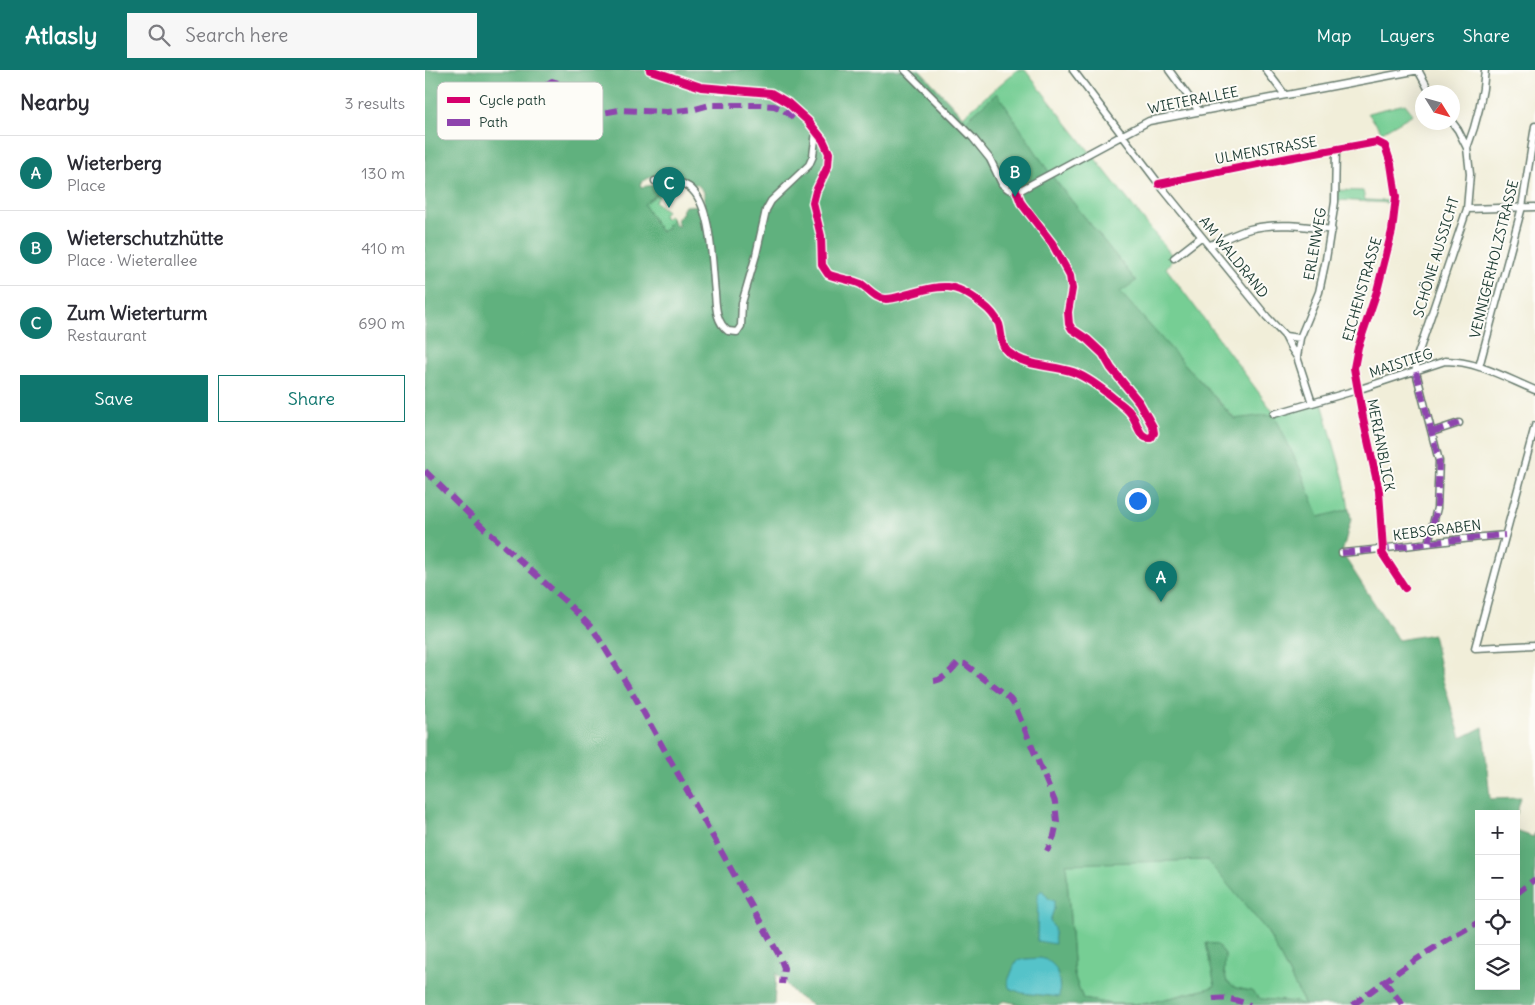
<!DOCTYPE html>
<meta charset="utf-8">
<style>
body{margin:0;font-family:Delius,sans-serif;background:#f7f7f7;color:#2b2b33}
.controls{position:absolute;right:15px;bottom:15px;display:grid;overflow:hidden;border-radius:0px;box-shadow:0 5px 20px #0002}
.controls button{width:45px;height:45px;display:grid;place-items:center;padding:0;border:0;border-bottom:1px solid #e1e1e2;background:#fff;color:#2b2b33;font:25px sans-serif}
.compass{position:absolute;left:990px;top:15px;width:45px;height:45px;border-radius:50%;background:#fff;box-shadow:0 5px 20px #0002;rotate:127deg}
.you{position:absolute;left:712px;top:430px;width:18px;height:18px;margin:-12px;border:4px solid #fff;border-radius:50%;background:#1a73e8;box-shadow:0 0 0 8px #1a73e833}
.badge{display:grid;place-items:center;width:32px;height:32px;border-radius:50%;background:#0f766e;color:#fff;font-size:16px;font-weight:700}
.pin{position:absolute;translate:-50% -41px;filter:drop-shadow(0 1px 2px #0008)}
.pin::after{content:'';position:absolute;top:26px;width:18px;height:15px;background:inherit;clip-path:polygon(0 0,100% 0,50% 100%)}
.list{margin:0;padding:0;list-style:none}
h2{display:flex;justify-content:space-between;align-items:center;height:65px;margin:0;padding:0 20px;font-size:21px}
h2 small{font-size:16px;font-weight:400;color:#7c7c81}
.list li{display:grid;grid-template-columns:32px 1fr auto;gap:15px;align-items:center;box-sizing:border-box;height:75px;padding:0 20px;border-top:1px solid #e1e1e2}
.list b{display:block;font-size:19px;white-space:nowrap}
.list p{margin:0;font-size:16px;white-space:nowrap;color:#7c7c81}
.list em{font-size:16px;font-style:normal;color:#7c7c81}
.actions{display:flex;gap:10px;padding:15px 20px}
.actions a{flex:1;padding:11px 0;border:1px solid #0f766e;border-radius:0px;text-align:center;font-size:18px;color:#0f766e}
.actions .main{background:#0f766e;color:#fff}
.icon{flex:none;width:28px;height:28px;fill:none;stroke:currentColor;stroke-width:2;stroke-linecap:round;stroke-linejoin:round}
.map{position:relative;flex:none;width:1110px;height:935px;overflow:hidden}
header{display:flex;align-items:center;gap:30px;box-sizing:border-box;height:70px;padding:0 25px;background:#0f766e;color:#fff}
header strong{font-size:24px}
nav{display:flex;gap:28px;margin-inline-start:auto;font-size:18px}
.search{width:350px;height:45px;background:#f7f7f7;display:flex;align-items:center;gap:12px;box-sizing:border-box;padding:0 18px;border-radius:0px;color:#7c7c81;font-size:19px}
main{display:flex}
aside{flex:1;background:#fff}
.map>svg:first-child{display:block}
.green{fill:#76ce94;stroke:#4a8664}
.forest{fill:#60b17e;stroke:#407759;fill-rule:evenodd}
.water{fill:#55c3c9;stroke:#3a807e}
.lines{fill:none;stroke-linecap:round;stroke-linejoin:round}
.street-casing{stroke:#687b6e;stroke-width:9}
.street{stroke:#fff;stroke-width:6}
.quiet{stroke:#8e44ad;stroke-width:6;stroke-dasharray:12 6;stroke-linecap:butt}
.cycleway-casing{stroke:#fdfcf7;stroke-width:11}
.cycleway{stroke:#d6006c;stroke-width:8}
.labels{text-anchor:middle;stroke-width:4;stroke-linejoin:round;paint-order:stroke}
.street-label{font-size:14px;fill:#1f3d34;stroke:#fdfcf7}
.key{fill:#fdfcf7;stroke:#bac3bc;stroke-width:1}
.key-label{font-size:14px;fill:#1f3d34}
</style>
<header>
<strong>Atlasly</strong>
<div class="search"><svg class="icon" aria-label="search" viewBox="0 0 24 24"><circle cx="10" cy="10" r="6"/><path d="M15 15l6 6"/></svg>Search here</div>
<nav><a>Map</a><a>Layers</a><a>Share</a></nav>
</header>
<main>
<aside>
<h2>Nearby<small>3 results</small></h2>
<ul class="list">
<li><span class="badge">A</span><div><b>Wieterberg</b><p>Place</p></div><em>130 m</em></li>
<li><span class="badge">B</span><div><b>Wieterschutzhütte</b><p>Place · Wieterallee</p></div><em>410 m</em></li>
<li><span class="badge">C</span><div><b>Zum Wieterturm</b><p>Restaurant</p></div><em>690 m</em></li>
</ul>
<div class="actions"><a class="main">Save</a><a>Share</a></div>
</aside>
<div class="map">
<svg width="1110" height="935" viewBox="0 0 1110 935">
<rect width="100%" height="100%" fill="#fdfcf7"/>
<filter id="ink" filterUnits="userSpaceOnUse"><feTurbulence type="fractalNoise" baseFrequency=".02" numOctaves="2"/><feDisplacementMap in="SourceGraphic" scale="10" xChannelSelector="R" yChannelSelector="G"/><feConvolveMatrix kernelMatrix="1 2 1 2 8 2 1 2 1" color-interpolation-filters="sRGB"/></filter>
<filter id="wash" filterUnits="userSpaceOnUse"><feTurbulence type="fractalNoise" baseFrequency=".0096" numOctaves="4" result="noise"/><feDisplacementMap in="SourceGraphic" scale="20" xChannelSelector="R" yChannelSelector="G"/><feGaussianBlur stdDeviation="1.12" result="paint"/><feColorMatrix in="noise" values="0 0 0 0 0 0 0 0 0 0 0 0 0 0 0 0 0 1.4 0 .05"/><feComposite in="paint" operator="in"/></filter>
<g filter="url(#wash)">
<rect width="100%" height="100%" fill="#f1eed9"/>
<!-- green -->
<path class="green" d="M592,0H600L749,188L741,198L849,343L897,333L919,410L924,439L894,448L875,399L810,349L694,222L710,210L626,105L572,24L541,50L538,46Z
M980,34L988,44L957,62L943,43Z
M913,120L938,121L940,130L965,131V133L912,130Z
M234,123L235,125L230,132L242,141L238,146L241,149L244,146L247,149L243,153L242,159L237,161H235L219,134Z
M783,790L842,861L880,935L871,932L836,929L826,921L811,918L802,912L799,902L800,884L792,874L781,873L790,916L782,919L719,934H686L658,929L649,905L641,793Z"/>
<!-- forest -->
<path class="forest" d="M0,0H495L541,50L572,23L626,105L711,211L695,222L809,349L849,344L875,399L894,447L924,439L926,449L917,483L973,570L1008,564L1018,611L1036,668L1058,657L1065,729L1096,728L1091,746V744H1054V916H1091V761L1108,767L1110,763V931L1108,935H880L842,861L782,790L641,794L649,905L658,929L686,934H719L782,919L790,916L781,873L792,874L800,884L799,902L802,912L811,918L826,921L836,929L871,932L878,935H598L579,931L572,935H387L372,926L351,903L349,935H0ZM227,106L231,108L273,115L279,122V135L260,136L257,141L258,142L252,150L254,156H251L247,149L243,153L242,159L235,161L219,134L234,123L229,115L216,117L215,113ZM617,820L629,839L625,851L612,870ZM615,888L633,909L635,916L625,926L597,923L583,911L591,892L601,889Z"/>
<!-- water -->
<path class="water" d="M617,820L624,829L629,831V839L625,851L629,858L630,874L612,871L613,824Z
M615,888C619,889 623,890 626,893C635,899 635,918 634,927L597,923L584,918L583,911L591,891L601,889Z"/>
</g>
<g filter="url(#ink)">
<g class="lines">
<defs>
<path id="street" d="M225,0L276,17L346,23L363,33L383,51L398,70L404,83L403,96L391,121L388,133L396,166L397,195L403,204C413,209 425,209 436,214C444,219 451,229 461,229C469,229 476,226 484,224C517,215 528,211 557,234C565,240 570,245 574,254C577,263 575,275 583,282C601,297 627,295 648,302C664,308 679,320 692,331C697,335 703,339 706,344C713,352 713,369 726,368L729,363L728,357L714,332L686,298L678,284L662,269L647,259L644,254L643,242L647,219L645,206L627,173L596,133L592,122
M480,0L548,68L565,89L577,114L583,119L592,122
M648,0L734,114L842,247L860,266L866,278L872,287L887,333
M744,0L774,41
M841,0L860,25
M993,0L1005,22
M1042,78C1052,52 1058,28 1060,0
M230,111C241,110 254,110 264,117C287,133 287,196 290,223C291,237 291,252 303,261L312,262L316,256L317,233L331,185L341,140L346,131L384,95L388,86L391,61
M734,114L863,88L952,72L960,76L966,94L971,127L967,161L952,221L933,277L929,298L938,348L954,421L958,480L957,483L980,518
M592,122L724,51L994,0
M1042,139L1110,137
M785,175C798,170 811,163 825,159C852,152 879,156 907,160
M749,188L776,167
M860,266L875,268
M872,287L875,268L894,222L901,189L910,132L911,80
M1054,297L1097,137L1110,56
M849,344L932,320L1020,291C1052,291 1081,308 1110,320
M1110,356L1050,578L1110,575
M1007,362L1034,353
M1003,473L1012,438L1014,391L991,302V290L1042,139L1045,104L1042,78L1033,60L1027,52
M917,483C972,478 1026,469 1080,465"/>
</defs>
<!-- street casing -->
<use href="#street" class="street-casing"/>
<!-- street -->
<use href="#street" class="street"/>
<!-- quiet -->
<path class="quiet" d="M122,14L127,11L137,14L153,34L159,38L178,43L194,40L242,42L270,39L285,35H335L349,36L357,39L372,50
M991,302L1014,391L1012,438L1003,473
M1007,362L1034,353
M0,401L51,451L139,530L168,559L210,627L354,885L359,898L357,914
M917,483C972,478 1026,469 1080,465
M509,611C519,610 526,600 533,593L540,594L585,629L590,636L630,732L632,752L629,766L622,781
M1091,824L1110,809
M959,911L978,935
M788,929C802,927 812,930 825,935
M928,935C968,904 1009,876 1054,852"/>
<defs>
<path id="cycleway" d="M225,0L276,17L346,23L363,33L383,51L398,70L404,83L403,96L391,121L388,133L396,166L397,195L403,204C413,209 425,209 436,214C444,219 451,229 461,229C469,229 476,226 484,224C517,215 528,211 557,234C565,240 570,245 574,254C577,263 575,275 583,282C601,297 627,295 648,302C664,308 679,320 692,331C697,335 703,339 706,344C713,352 713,369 726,368L729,363L728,357L714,332L686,298L678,284L662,269L647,259L644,254L643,242L647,219L645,206L627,173L596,133L592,122
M734,114L863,88L952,72L960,76L966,94L971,127L967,161L952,221L933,277L929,298L938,348L954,421L958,480L957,483L980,518"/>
</defs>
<!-- cycleway casing -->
<use href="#cycleway" class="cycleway-casing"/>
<!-- cycleway -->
<use href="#cycleway" class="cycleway"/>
</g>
</g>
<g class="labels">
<!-- street labels -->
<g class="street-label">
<text transform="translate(768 30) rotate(-11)" y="5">WIETERALLEE</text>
<text transform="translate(841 80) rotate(-10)" y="5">ULMENSTRASSE</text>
<text transform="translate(890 174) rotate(-80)" y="5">ERLENWEG</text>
<text transform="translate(809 187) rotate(51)" y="5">AM WALDRAND</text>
<text transform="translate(1011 187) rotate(-73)" y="5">SCHÖNE AUSSICHT</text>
<text transform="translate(1069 189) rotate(-76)" y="5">VENNIGERHOLZSTRASSE</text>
<text transform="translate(937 219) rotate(-74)" y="5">EICHENSTRASSE</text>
<text transform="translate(976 293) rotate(-18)" y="5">MAISTIEG</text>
<text transform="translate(956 375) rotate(79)" y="5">MERIANBLICK</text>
<text transform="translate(1012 460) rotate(-7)" y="5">KEBSGRABEN</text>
</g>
</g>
<!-- legend -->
<rect x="12" y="12" width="166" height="58" rx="8" class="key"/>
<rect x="22" y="27" width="23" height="6" fill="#d6006c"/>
<rect x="22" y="49" width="23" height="7" fill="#8e44ad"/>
<g class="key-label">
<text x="54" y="35">Cycle path</text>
<text x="54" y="57">Path</text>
</g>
</svg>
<div class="controls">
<button>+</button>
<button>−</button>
<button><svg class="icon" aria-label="locate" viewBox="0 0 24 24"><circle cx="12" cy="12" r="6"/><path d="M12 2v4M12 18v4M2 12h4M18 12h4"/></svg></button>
<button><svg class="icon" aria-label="layers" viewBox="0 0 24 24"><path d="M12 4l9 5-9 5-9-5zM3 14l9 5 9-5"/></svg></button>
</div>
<svg class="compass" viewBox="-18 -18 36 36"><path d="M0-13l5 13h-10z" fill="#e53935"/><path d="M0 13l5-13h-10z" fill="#7c7c81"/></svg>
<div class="you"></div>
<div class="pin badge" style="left:736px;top:532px">A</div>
<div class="pin badge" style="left:590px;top:127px">B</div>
<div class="pin badge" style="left:244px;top:138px">C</div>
</div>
</main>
